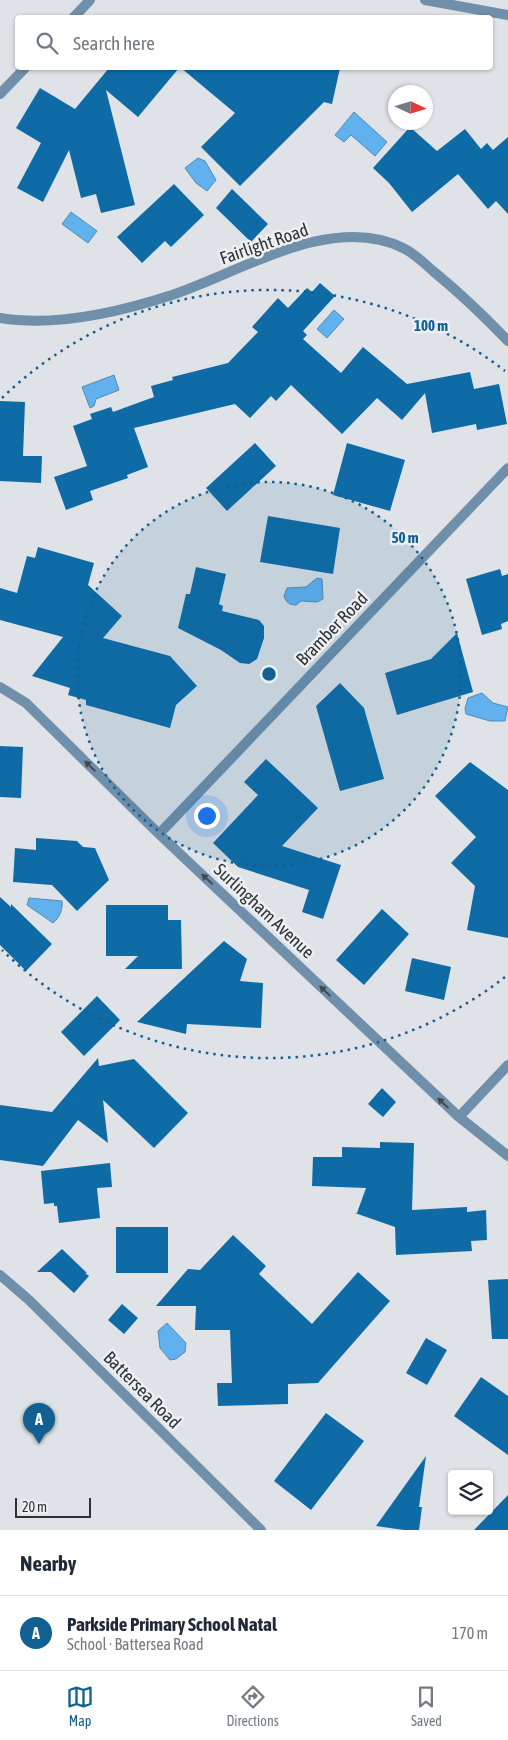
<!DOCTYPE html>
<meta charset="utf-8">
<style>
body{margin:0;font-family:"Asap Condensed",sans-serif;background:#f2f2f3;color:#1f2937}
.controls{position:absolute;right:15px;bottom:15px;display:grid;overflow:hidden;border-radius:5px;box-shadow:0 1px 4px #0004}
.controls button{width:45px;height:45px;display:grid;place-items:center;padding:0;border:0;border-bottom:1px solid #e0e1e3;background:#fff;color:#1f2937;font:25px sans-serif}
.compass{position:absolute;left:388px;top:85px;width:45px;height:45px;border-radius:50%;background:#fff;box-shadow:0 1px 4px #0004;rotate:94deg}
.scale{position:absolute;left:15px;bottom:12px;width:76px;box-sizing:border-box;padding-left:5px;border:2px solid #303132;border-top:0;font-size:14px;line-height:18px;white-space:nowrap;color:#303132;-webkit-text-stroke:4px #ecf0f3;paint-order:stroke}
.you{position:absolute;left:206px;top:815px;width:18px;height:18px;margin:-12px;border:4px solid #fff;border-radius:50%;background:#1a73e8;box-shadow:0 0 0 8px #1a73e833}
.badge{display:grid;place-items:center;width:32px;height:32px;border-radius:50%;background:#125f92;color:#fff;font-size:16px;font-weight:700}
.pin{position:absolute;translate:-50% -41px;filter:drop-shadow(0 1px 2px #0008)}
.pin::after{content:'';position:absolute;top:26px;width:18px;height:15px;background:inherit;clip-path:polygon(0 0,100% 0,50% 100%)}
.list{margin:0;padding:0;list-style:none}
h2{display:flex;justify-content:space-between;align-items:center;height:65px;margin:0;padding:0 20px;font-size:21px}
h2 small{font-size:16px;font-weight:400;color:#747a83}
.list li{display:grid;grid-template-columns:32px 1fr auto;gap:15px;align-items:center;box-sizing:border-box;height:75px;padding:0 20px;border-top:1px solid #e0e1e3}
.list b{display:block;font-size:19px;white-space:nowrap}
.list p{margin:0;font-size:16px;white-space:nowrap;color:#747a83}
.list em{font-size:16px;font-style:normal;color:#747a83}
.icon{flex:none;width:28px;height:28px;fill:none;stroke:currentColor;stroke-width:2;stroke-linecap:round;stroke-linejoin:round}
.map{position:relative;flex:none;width:508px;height:1530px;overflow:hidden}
.search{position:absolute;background:#fff;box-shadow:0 1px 4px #0004;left:15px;right:15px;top:15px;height:55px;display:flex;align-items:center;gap:12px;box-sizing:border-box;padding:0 18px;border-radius:5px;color:#747a83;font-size:19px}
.sheet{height:140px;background:#fff}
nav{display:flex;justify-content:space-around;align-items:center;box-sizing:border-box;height:70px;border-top:1px solid #e0e1e3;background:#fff;font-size:14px;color:#747a83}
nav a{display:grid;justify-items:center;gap:2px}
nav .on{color:#125f92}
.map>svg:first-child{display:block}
.water{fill:#61b1ef;stroke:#528bb6}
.building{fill:#0f6ba5}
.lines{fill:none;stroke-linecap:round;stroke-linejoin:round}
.minor{stroke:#6f8faa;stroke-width:10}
.oneway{fill:#404850}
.ring{fill:none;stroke:#125f92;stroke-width:2.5;stroke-dasharray:2.5 5}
.labels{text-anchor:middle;stroke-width:5;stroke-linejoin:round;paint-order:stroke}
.street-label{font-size:18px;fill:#303132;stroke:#ecf0f3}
.centre{fill:#125f92;stroke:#ecf0f3;stroke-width:2.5}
.ring-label{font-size:15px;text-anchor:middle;font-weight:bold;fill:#125f92;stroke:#ecf0f3;stroke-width:5;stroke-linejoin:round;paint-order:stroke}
</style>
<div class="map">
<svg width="508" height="1530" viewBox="0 0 508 1530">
<rect width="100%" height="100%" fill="#dfe2e6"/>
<!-- water -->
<path class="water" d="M354,112L387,142L375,156L351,135L344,142L335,135Z
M198,158L205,161L216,180L207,191L196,183L185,168Z
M71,212L97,231L88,243L62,224Z
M334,310L344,319L327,338L317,329Z
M114,375L119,390L96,399L94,406L90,408L82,387Z
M317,578L322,579L323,599L317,602L301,601L296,605C289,605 286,602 284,596L287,588L306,587Z
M482,693L493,703L508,707L505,721H490L466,714L465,709L468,698Z
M29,898L62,901C63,909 60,917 53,923L27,905Z
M167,1323L186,1343L185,1352L176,1359L170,1360L160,1348L158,1331Z"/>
<!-- building -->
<path class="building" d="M109,68H179L138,117L106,90L135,205L101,213L96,194L81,198L69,150L43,202L17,188L41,143L16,128L40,88L75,109Z
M181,68H340L332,104L324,102L240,186L201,147L235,113Z
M410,127L437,151L465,129L481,149L487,143L493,150L508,137V214L496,201L488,209L458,174L412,212L389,183L373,168Z
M174,184L204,215L171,247L165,241L142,263L117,237Z
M232,189L268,224L251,242L216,208Z
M320,283L335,296L303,331L307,335L303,339L341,373L363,347L407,384L470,372L474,389L499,384L507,424L477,430L476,424L432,433L425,393L402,420L377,398L342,434L291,385L276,401L271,396L250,418L235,404L134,428L148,467L127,475L128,478L90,491L93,500L66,510L54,477L87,466L73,426L92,419L90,414L111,407L113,412L154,397L151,386L173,380L172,377L228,363L258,332L252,327L278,298L288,308L307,288L312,292Z
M0,401L25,402L23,456H42L41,483L0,481Z
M255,443L276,466L227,511L206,488Z
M347,443L405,460L390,511L333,495Z
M268,516L340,528L333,574L260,562Z
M38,547L94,563L88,585L122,616L103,638L170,656L197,686L176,705L170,728L86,705V700L68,695L70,688L32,676L63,637L0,620V588L17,593L27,556L35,558Z
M196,567L226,574L219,604L223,606L222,611L259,620L264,626V638L257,659L249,664L240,663L221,650L178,628L186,594H190Z
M500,569L502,576L508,574V621L501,624L502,629L482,635L466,579Z
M457,633L473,692L397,715L385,673L431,659Z
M340,683L364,708L384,779L340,791L316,706Z
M0,746L23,747L21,798L0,797Z
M266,759L318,808L282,846L341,865L323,919L302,912L309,890L238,867L213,843L258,795L244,782Z
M470,762L508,790V938L467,930L475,886L451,863L476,837L435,796Z
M36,838L77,841L83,847L95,848L109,880L77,911L52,885L13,882L15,848L36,850Z
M0,897L11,907V904L52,944L26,971L0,945Z
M106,905H168V920H181L182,969H125L138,956H106Z
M382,909L409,934L364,985L336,960Z
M224,941L247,959L240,981L263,983L261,1028L187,1024L186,1034L137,1022Z
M412,958L451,967L444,1000L405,991Z
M97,996L120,1020L84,1056L61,1032Z
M98,1058L99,1066L134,1059L188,1113L154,1148L103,1100L108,1143L78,1120L43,1166L0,1160V1105L52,1112Z
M382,1088L396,1102L383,1117L368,1104Z
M380,1142L414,1143L412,1210L467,1207V1212L486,1210L487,1240L471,1241L472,1251L396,1255L395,1227L355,1213H357L366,1188L312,1186L313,1157H342V1147L380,1148Z
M110,1163L112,1187L97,1188L100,1218L59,1223L57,1206H54V1203L44,1204L41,1171Z
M116,1227H168V1273H116Z
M233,1235L266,1266L259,1274L312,1324L358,1272L390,1301L318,1383L288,1384V1404L218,1406L217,1383H232L230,1330H195L196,1306H156L188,1269L200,1270Z
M62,1249L87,1273H85L89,1276L74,1293L51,1272H37Z
M508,1279V1339H492L488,1280Z
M122,1304L138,1318L124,1334L108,1320Z
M426,1338L447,1350L427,1385L406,1373Z
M481,1377L508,1396V1455L454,1416Z
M326,1413L364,1441L311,1510L274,1481Z
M426,1456L419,1507H422L419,1530H404L376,1526Z
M508,1495V1530H474Z"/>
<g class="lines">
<!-- minor -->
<path class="minor" d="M425,0L508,15
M73,18L90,0
M0,94L25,68
M0,318C54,327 120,312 172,295C239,273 332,212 403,248C414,253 424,263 433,271C460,293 484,316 508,341
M0,687L26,703L159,834L459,1117L508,1156
M159,834L508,468
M459,1117L508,1065
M0,1275L29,1300L261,1530"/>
</g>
<!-- one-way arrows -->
<defs><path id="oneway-solid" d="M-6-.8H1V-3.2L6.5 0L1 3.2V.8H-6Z" transform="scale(1.25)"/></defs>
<g class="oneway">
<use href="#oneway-solid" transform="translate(90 766) rotate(-135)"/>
<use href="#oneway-solid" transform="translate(207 879) rotate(-137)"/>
<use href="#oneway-solid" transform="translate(325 991) rotate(-137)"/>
<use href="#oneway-solid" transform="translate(443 1103) rotate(-137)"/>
</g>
<!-- distance rings -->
<circle cx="269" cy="674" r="192" fill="#125f92" fill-opacity=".12"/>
<g class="ring">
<circle cx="269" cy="674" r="192"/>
<path d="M505 977A384 384 0 0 1 2 950M2 398A384 384 0 0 1 505 371"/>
</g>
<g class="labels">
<!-- street labels -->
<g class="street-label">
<text transform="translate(264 244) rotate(-19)" y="6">Fairlight Road</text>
<text transform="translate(332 629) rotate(-46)" y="6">Bramber Road</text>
<text transform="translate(264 911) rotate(43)" y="6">Surlingham Avenue</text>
<text transform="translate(142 1390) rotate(45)" y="6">Battersea Road</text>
</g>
</g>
<circle cx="269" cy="674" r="8" class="centre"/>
<g class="ring-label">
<text x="431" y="331">100 m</text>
<text x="405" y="543">50 m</text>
</g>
</svg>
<div class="controls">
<button><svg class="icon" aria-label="layers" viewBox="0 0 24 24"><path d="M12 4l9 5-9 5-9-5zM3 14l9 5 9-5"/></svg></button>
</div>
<svg class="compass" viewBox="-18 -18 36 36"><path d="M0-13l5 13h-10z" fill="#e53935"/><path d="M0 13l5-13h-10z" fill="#747a83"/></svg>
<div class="scale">20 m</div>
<div class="you"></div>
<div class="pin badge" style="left:39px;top:1444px">A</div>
<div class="search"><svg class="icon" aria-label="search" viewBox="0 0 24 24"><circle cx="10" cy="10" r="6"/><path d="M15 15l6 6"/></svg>Search here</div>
</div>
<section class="sheet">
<h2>Nearby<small></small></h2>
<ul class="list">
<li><span class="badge">A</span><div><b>Parkside Primary School Natal</b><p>School · Battersea Road</p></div><em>170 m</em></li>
</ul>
</section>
<nav>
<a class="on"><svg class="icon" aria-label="map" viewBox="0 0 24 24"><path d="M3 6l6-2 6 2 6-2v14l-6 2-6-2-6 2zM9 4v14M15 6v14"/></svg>Map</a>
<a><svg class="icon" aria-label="directions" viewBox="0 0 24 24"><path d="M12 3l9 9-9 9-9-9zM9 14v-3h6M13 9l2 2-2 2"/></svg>Directions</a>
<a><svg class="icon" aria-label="saved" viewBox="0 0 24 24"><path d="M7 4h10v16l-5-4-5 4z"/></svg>Saved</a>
</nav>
